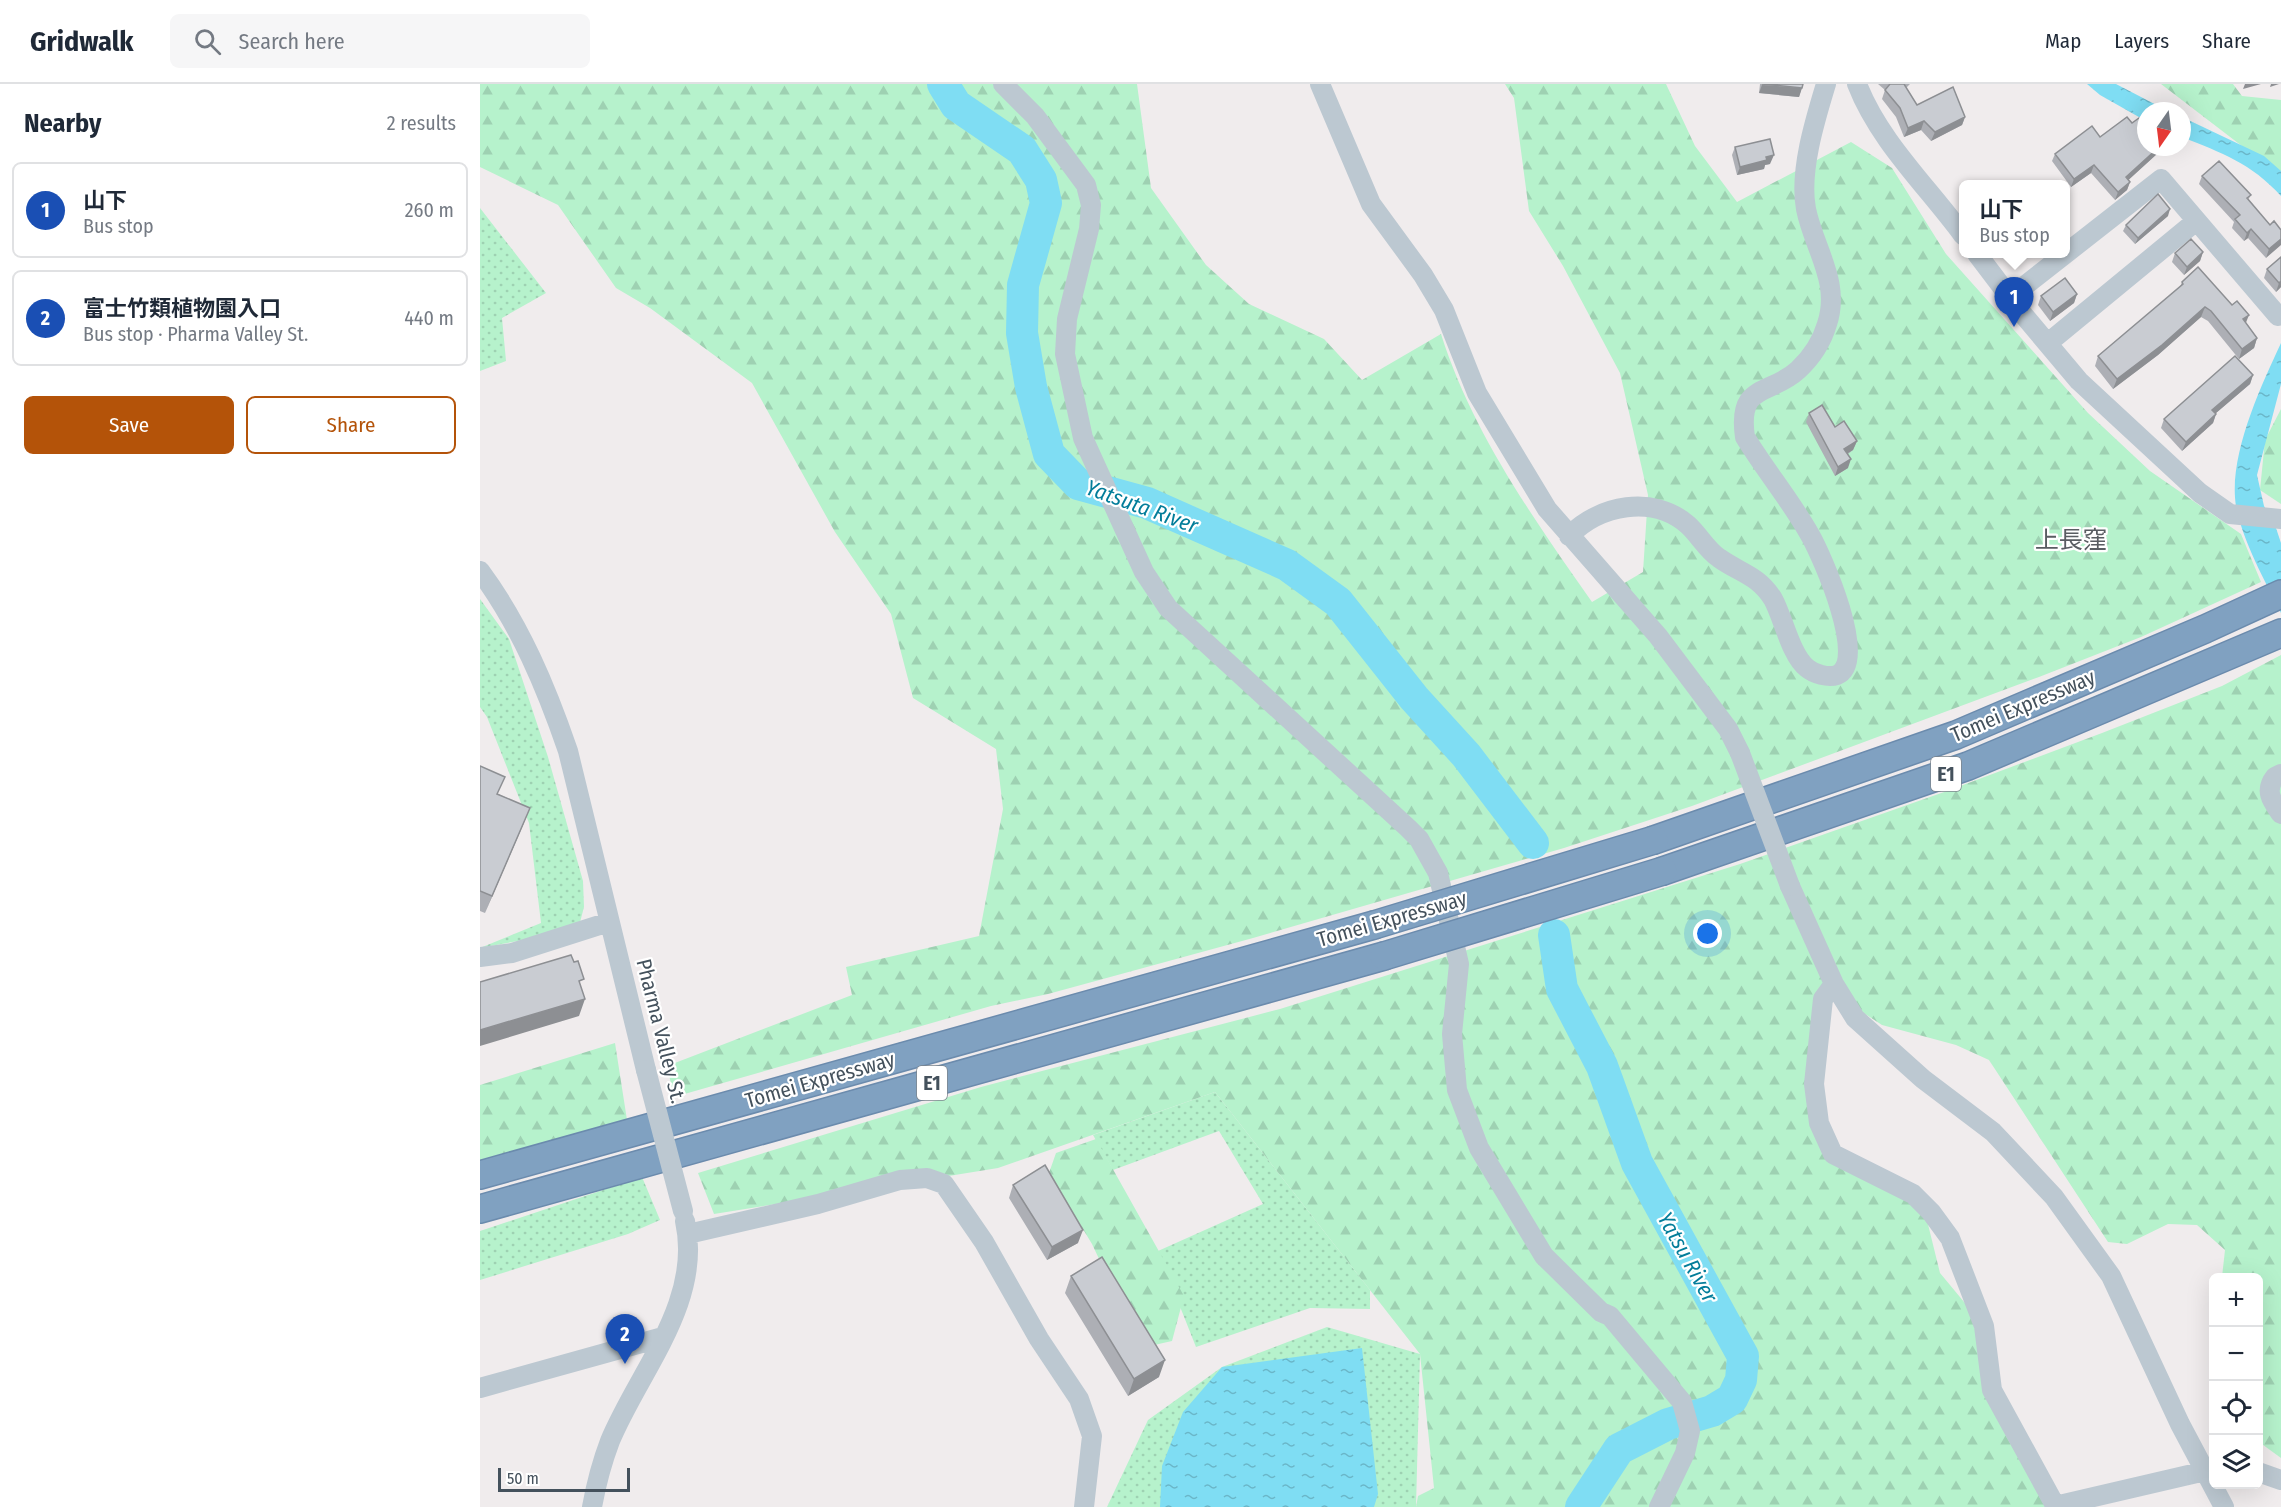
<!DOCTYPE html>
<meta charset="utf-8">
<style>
body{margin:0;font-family:"Fira Sans Condensed","Noto Sans JP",sans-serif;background:#f6f6f7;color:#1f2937}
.controls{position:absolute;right:18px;bottom:18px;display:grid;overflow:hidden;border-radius:9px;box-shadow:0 6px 24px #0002}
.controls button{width:54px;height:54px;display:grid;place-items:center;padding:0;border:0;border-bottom:2px solid #e0e1e3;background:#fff;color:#1f2937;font:30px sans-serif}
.compass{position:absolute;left:1657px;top:18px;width:54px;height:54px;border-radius:50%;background:#fff;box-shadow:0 6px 24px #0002;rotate:194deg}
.scale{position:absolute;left:18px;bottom:15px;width:132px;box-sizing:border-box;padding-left:6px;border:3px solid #44515c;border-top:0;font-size:16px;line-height:21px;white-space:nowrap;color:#44515c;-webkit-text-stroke:4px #fff;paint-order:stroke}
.you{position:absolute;left:1228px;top:850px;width:21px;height:21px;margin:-15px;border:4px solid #fff;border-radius:50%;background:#1a73e8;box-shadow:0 0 0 9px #1a73e833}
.badge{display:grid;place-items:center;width:39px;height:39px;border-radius:50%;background:#b45309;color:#fff;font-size:20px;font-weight:700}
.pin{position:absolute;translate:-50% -50px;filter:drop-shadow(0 2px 3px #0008)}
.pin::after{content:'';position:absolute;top:32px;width:21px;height:18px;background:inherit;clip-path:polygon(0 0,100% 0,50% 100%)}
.popup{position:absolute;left:1479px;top:96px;width:111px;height:78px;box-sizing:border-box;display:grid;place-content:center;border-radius:9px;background:#fff;filter:drop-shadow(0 2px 4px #0005);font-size:20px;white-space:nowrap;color:#747a83}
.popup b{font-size:22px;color:#1f2937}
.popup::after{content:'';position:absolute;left:50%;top:100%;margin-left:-12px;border:12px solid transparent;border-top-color:#fff}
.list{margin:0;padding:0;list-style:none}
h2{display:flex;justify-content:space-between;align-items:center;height:78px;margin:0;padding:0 24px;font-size:26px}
h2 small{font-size:20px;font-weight:400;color:#747a83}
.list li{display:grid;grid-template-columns:39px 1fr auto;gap:18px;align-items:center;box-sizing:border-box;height:96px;margin:0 12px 12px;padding:0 12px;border:2px solid #e0e1e3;border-radius:9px}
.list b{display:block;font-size:22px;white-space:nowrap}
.list p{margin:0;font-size:20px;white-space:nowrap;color:#747a83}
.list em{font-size:20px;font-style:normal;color:#747a83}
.actions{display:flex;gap:12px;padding:18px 24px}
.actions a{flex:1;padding:14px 0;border:2px solid #b45309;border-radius:9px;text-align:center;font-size:21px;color:#b45309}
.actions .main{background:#b45309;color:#fff}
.icon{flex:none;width:33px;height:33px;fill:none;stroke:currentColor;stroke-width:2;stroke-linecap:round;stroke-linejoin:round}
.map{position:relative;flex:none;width:1801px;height:1423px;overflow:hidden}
header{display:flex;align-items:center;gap:36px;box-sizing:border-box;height:84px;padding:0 30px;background:#fff;border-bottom:2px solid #e0e1e3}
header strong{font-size:28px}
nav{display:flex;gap:33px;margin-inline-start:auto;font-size:21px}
.search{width:420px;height:54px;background:#f6f6f7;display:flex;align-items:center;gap:15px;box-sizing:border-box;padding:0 21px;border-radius:9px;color:#747a83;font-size:22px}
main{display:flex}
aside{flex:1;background:#fff}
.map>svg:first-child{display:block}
.grass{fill:url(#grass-dots)}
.forest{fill:url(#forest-firs)}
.water{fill:url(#water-ripples)}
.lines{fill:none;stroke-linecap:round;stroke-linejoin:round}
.river{stroke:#7fddf3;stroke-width:32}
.highway-casing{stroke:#6b8bad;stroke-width:30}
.minor{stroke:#bcc8d1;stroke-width:20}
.highway{stroke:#80a1c1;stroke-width:27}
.highway-bridge-casing{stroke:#6b8bad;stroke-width:30;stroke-linecap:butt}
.minor-bridge{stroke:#bcc8d1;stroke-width:20}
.highway-bridge{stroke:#80a1c1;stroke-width:27}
.wall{fill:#adafb5}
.shaded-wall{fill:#8d8f93}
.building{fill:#c9ccd2;stroke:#8d8f93;stroke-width:1.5}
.labels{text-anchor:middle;stroke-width:4.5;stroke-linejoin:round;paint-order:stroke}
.shield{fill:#fff;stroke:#7c858d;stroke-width:1.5}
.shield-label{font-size:20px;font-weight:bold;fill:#44515c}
.street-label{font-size:21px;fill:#44515c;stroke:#fff}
.water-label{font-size:22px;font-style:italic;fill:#037d9a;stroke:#fff}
.quarter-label{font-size:24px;fill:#595d62;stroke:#fff}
</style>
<header>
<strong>Gridwalk</strong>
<div class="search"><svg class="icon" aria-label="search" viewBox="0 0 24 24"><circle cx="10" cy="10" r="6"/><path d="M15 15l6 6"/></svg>Search here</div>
<nav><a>Map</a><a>Layers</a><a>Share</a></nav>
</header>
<main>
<aside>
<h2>Nearby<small>2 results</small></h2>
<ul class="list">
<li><span class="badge" style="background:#1a4fb4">1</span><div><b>山下</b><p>Bus stop</p></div><em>260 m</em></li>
<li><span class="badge" style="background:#1a4fb4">2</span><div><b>富士竹類植物園入口</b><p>Bus stop · Pharma Valley St.</p></div><em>440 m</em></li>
</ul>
<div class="actions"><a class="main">Save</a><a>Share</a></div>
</aside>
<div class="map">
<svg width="1801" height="1423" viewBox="0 0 1801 1423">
<defs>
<pattern id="grass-dots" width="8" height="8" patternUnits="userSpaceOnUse" patternTransform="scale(1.5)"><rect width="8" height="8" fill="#b6f2cc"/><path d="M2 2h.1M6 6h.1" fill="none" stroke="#9ed1b2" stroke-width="1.8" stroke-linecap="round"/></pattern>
<pattern id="forest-firs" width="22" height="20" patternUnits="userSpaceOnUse" patternTransform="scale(1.5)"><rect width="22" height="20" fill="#b6f2cc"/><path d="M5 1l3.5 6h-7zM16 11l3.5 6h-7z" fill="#9ed1b2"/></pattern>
<pattern id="water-ripples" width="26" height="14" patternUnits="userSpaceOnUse" patternTransform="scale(1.5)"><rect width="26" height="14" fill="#7fddf3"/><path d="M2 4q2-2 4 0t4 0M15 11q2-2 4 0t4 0" fill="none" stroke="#6ab6c8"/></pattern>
</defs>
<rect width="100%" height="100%" fill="#f0eced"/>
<!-- grass -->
<path class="grass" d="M0,124L66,209L22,234L26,277L0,287Z
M0,515L29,555L68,673L103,797L104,823L98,846L0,864L61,839L49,739L7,633L0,623Z
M735,1008L890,1206V1225L830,1224L716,1263L678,1167L783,1120L739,1047L633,1086L613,1051Z
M162,1093L180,1136L148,1150L0,1196V1147Z
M847,1243L940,1270L936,1423H627L668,1336L742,1283Z"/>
<!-- forest -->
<path class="forest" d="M0,0H657L671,104L726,181L769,220L844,255L882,296L961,250C992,348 1053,434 1112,518L1163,488L1168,411L1140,289L1083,182L1049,127L1034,14L1025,0H1186L1215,62L1257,118L1371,58L1412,84L1466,170L1608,329L1670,387L1761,450L1781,498L1661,553L1559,593L1212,722L1084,764L773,854L568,910L511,922L194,1013L187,982L372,911L366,883L499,852L523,725L516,665L433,614L411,530L355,448L272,299L170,224L136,204L78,121L0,83Z
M1681,0H1753L1762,12L1801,16V92Z
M1801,325V420L1780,406L1785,356Z
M1801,571V1374L1779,1358L1778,1194L1742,1193L1745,1166L1717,1141L1688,1140L1647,1160L1628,1158L1509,976L1476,961L1402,941L1350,907L1334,1000L1353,1069L1443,1120L1460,1189L1504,1242L1511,1292L1571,1423H936L938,1412L954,1404L940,1270L735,1008L518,1084L234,1130L218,1089L501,1003L800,925L1260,780L1467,707L1622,649L1742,602Z
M135,959L147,1036L0,1078V1001Z
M616,1055L704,1212L692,1257L661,1264L612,1160L569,1089L576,1069Z"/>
<!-- water -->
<path class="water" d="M1607,0H1636L1688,27H1666V37L1620,11Z
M1702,33L1784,72L1801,87V112C1771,79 1742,69 1702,53Z
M1801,259V300L1777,391L1784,422L1795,441L1801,459V529C1785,497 1763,458 1756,422C1748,373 1780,304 1801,259Z
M882,1264L898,1410L894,1423H680L682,1382L703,1328L742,1283Z"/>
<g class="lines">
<!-- river -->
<path class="river" d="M463,0L476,21L542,66L561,96L566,119L543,201L542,249L551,303L569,370L598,400L667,419L807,481L858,518L934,614L986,671L1053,759
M1074,851L1082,905L1122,982L1157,1079L1263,1272L1261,1296L1252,1315L1232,1327L1188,1340L1139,1365L1101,1423"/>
<defs>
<path id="highway" d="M1174,756L1476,651L1725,545L1801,510
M1183,787L1488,682L1801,549
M0,1091L894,841
M0,1125L904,872"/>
</defs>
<!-- highway casing -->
<use href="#highway" class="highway-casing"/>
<!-- minor -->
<path class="minor" d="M523,0L555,32L606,101L611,121L609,145L587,235L585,270L603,354L664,488L688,524L928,744L939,755L958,789L979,880L972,950L977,1006L999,1064L1064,1172L1121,1228L1130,1232L1202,1318L1210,1347L1205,1369L1179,1423
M840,0L891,120L943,191L964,226L997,309L1067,425L1178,552L1248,645L1260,669
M1377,0C1399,57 1447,102 1483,151
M1497,170L1541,228L1599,297L1720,409L1750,430L1801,435
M1529,214L1681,95L1798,232
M1568,259L1715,138
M1089,452C1119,421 1173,410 1208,441C1219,451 1227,466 1239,474C1260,489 1278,491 1293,515C1303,533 1311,572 1327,584C1334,590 1348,594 1357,591C1389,578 1342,472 1330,451C1311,417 1285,386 1265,353C1257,298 1290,312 1318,286C1331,274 1342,257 1347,240C1361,198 1334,165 1326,125C1319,88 1335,36 1346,0
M0,487C40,541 66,603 88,667L166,986
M1801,690L1795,693C1784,707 1792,717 1801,730
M1310,802L1354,900L1375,934L1443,995L1513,1048L1574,1113L1631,1192L1700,1340L1744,1423
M0,873L32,869L129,838
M1354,900L1343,915L1334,1000L1339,1039L1353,1070L1433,1110L1451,1128L1470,1154L1504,1242L1512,1306L1576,1423
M208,1150L338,1120L420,1096L447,1094L464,1100L504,1158L559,1255L599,1315L612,1352L604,1423
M0,1304L183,1253
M1778,1388L1801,1396
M1575,1422L1734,1385
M112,1423C116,1401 122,1378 130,1357C159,1287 223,1218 205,1137"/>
<!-- highway -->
<use href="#highway" class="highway"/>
<defs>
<path id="highway-bridge" d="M894,841L1174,756
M904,872L1183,787"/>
</defs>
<!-- highway-bridge casing -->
<use href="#highway-bridge" class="highway-bridge-casing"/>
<!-- minor-bridge -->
<path class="minor-bridge" d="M1260,669L1310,802
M166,986L203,1127"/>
<!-- highway-bridge -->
<use href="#highway-bridge" class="highway-bridge"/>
</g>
<!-- wall -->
<path class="wall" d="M1280,0H1323L1319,13L1279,9Z
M1398,0H1430L1426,4L1437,21L1485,33L1482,41L1451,57L1441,46L1424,53L1416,33L1402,15L1405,6Z
M1620,53L1666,63H1680L1678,69L1648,96L1650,98L1647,106L1635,116L1611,89L1591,103L1572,77L1575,70Z
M1255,63L1290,80L1285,81L1284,85L1257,91L1252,71Z
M1722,92L1771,111L1768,116L1790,141L1801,146L1786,174L1768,154L1764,157L1752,144L1754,138L1719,100Z
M1688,132L1655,160L1643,147L1646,141Z
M1723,168L1720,177L1704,191L1692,178L1695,169Z
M1801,173V203L1796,208L1784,194L1787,185Z
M1702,198L1766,239L1777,254L1774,264L1759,275L1728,237L1721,233L1678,271L1633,305L1615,282L1618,272L1700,203Z
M1597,210L1594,219L1570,237L1558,221L1561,212Z
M1773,291L1770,300L1736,329V330L1733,339L1702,367L1681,344L1684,335Z
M1329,329L1355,343L1377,357L1373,366L1368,370V384L1355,392L1326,338Z
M0,682L18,710L50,724L43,741L5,829L0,827Z
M533,1101L598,1159L567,1176L529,1114Z
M591,1192L679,1293L648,1312L585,1209Z"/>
<!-- shaded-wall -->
<path class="shaded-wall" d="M1765,0H1781L1763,5Z
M1791,0H1799L1790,3Z
M1282,1L1322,4L1319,13L1279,9Z
M1485,33L1482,41L1451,57L1455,48Z
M1444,37L1441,46L1424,53L1428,44Z
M1679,63H1680L1678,69L1643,101L1646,93Z
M1294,71L1290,80L1285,81L1284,85L1257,91L1260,83L1286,73Z
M1614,81L1611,89L1591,103L1594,95Z
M1650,98L1647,106L1635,116L1638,108Z
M1690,125L1688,132L1655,160L1658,154Z
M1771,145L1768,154L1764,157L1767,149Z
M1801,155V161L1786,174L1789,165Z
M1723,168L1720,177L1704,191L1707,183Z
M1801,197V203L1796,208L1799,199Z
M1597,210L1594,219L1570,237L1573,228Z
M1725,223L1721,233L1678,271L1633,305L1637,295Z
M1769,231L1765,241L1763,235Z
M1777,254L1774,264L1759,275L1762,265Z
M1773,291L1770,300L1729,335L1732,326Z
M1736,330L1733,339L1702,367L1706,358Z
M1377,357L1373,366L1361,373L1364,365Z
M1371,375L1368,384L1355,392L1358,383Z
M50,724L43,741L5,829L12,812Z
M105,915L99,932L0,962V946Z
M603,1146L598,1159L567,1176L572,1163Z
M685,1276L679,1293L648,1312L654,1295Z"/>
<!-- building -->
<path class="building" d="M1282,0H1323L1322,4Z
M1410,0H1424L1437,21L1473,3L1485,33L1455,48L1444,37L1428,44L1420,24L1405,6Z
M1647,33L1652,39L1659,34L1666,43V63H1679L1646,93L1650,98L1638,108L1614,81L1594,95L1575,70L1612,42L1620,53Z
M1290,55L1294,71L1286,73L1287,76L1260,83L1255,63Z
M1739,77L1771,111L1767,114L1790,141L1794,137L1801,146V155L1789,165L1771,145L1767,149L1755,135L1760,131L1722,92Z
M1678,110L1690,125L1658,154L1646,141Z
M1711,155L1723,168L1707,183L1695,169Z
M1801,173V197L1799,199L1787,185Z
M1718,183L1752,221L1757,217L1769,231L1763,235L1777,254L1762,265L1731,227L1725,223L1682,261L1637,295L1618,272L1703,200L1702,198Z
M1585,194L1597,210L1573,228L1561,212Z
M1755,272L1773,291L1732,326L1736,330L1706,358L1684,335Z
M1342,321L1355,343L1364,337L1377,357L1364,365L1371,375L1358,383L1329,329Z
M0,682L25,693L17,710L50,724L12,812L0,807Z
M91,871L94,878L98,877L104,895L99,897L105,915L0,946V898Z
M565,1081L603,1146L572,1163L533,1101Z
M622,1173L685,1276L654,1295L591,1192Z"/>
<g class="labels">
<!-- shield labels -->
<g class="shield">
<rect x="1451" y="673" width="30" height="34" rx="4.5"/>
<rect x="437" y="982" width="30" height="34" rx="4.5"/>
</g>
<g class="shield-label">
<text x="1466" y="697">E1</text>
<text x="452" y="1006">E1</text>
</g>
<!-- street labels -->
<g class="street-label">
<text transform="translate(1543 622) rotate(-23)" y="7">Tomei Expressway</text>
<text transform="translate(912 835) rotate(-16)" y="7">Tomei Expressway</text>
<text transform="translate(181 947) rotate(76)" y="7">Pharma Valley St.</text>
<text transform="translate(340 996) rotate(-16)" y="7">Tomei Expressway</text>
</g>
<!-- water labels -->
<g class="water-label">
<text transform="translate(662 422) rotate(20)" y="8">Yatsuta River</text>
<text transform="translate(1208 1173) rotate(61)" y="8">Yatsu River</text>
</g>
<!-- quarter labels -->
<g class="quarter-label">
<text x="1591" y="464">上長窪</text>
</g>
</g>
</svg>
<div class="controls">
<button>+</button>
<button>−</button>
<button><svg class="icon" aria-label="locate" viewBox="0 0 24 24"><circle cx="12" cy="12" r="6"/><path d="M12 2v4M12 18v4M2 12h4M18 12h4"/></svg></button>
<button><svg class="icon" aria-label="layers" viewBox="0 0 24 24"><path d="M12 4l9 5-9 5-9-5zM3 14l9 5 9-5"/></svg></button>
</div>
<svg class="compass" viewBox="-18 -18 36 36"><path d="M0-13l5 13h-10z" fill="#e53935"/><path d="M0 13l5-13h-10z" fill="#747a83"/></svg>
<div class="scale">50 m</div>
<div class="you"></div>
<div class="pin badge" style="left:1534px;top:243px;background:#1a4fb4">1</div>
<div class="popup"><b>山下</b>Bus stop</div>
<div class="pin badge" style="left:145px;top:1280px;background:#1a4fb4">2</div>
</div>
</main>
